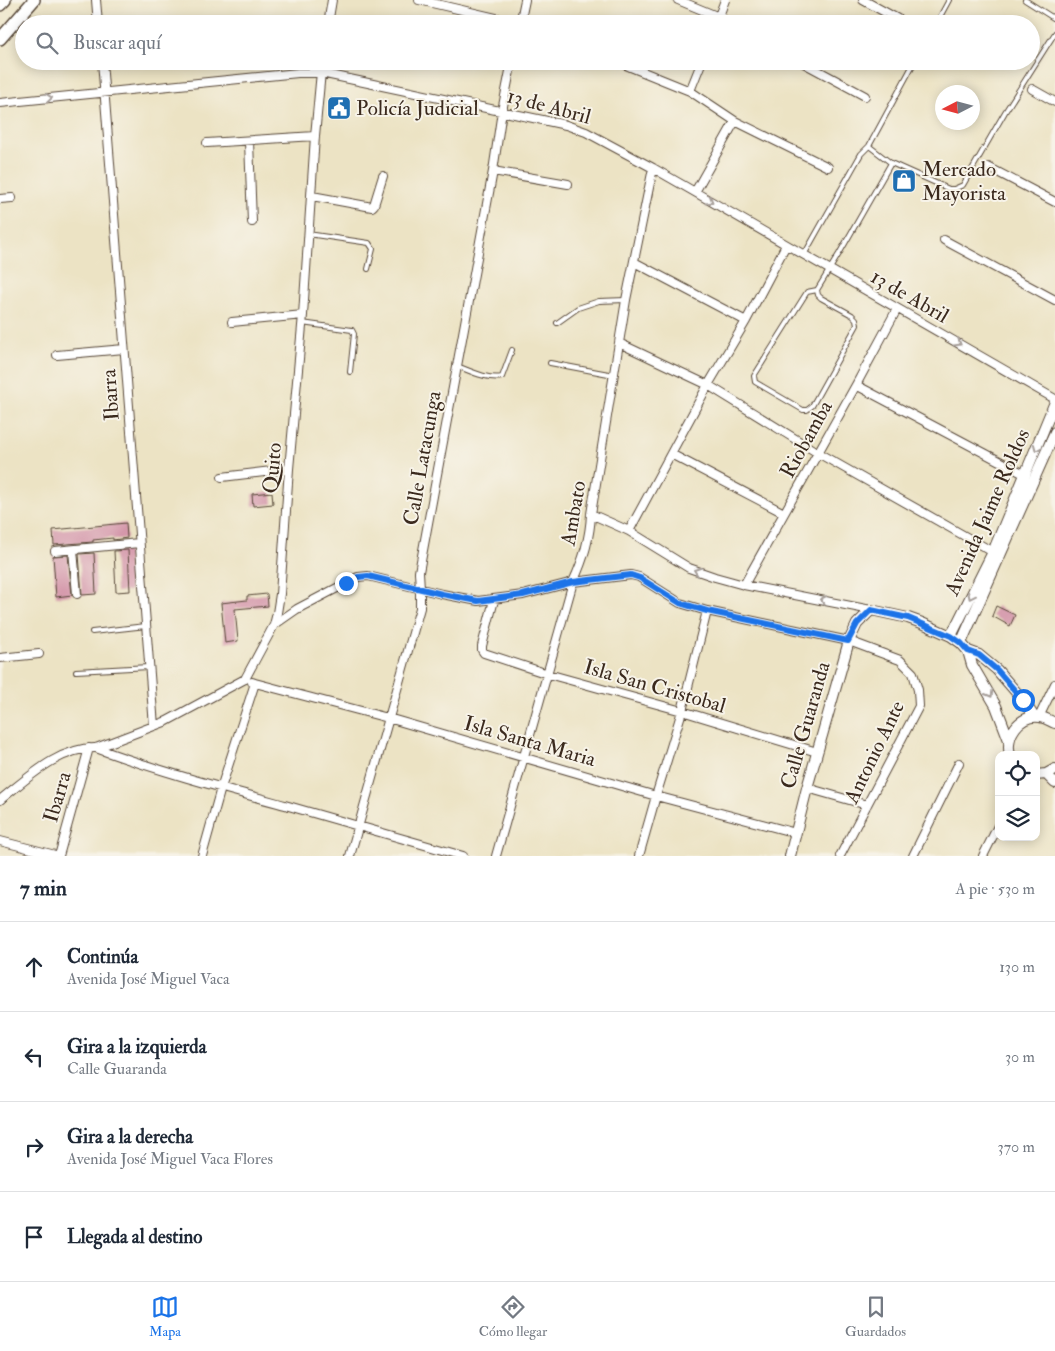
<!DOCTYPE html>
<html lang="es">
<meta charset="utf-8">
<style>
body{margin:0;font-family:"IM FELL Double Pica",serif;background:#f2f2f3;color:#1f2937}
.controls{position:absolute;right:15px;bottom:15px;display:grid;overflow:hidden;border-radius:10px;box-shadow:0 2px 12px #0003}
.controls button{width:45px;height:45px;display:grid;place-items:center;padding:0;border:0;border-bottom:1px solid #e0e1e3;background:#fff;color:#1f2937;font:25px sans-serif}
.compass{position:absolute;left:935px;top:85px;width:45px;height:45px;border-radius:50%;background:#fff;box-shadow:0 2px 12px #0003;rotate:264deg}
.stop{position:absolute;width:15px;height:15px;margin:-11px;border:4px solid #1a73e8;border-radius:50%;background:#fff}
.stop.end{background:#1a73e8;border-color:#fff;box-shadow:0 1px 5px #0008}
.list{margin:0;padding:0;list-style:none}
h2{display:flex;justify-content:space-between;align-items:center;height:65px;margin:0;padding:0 20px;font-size:21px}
h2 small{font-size:16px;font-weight:400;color:#747a83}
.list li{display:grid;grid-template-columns:32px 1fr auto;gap:15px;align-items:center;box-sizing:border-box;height:90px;padding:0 20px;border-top:1px solid #e0e1e3}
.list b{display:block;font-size:19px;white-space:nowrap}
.list p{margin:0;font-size:16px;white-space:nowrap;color:#747a83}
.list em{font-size:16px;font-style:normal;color:#747a83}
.icon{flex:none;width:28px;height:28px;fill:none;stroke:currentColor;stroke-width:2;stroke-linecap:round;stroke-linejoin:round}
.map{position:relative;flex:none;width:1055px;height:856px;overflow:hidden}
.search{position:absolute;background:#fff;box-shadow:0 2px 12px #0003;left:15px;right:15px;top:15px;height:55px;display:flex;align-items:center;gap:12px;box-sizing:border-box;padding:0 18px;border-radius:28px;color:#747a83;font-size:19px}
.sheet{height:425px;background:#fff}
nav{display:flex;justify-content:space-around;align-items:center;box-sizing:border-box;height:70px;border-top:1px solid #e0e1e3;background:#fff;font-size:14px;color:#747a83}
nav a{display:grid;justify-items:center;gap:2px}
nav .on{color:#1a73e8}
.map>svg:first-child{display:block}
.building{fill:#d497aa}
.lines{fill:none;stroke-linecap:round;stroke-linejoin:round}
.lane-casing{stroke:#564637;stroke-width:6}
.street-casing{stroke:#564637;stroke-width:10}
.secondary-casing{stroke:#564637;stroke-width:12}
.primary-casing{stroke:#564637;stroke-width:14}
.lane{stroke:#fff;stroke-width:4}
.street{stroke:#fff;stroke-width:8}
.secondary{stroke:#fff;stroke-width:10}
.primary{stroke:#fff;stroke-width:11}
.oneway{stroke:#a79f9a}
.route{stroke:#1a73e8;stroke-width:6}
.labels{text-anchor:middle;stroke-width:4;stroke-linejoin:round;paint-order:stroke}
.street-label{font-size:21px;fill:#3b2a1e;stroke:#f7f3e8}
.poi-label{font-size:21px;fill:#3b2a1e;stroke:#f7f3e8;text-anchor:start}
</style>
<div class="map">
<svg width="1055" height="856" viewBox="0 0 1055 856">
<rect width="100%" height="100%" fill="#f7f3e8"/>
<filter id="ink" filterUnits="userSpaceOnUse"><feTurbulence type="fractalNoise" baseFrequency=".02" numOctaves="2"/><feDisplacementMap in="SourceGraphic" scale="10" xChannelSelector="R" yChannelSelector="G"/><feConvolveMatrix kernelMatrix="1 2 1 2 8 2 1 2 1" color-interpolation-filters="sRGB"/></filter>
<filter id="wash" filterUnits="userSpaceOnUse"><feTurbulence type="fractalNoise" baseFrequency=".0096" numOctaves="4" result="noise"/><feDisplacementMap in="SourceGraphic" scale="20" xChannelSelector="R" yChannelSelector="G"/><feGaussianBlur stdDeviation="1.12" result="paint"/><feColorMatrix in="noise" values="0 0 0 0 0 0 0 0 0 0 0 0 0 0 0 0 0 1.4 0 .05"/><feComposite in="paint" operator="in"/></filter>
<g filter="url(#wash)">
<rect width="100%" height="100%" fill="#ece3c4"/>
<g id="blocks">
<!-- building -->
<path class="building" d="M272,492L273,504L253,506L252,494Z
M126,523L127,538L113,540V538L93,540V542L54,545L53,530Z
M128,550L130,591L116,592L114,551Z
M94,553L96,594L82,595L79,554Z
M68,555L72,595L56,597L53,556Z
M267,594L268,606L235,609L238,641L225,643L221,603L247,600V596Z
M996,606L1015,615L1010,626L992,616Z"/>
</g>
</g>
<g filter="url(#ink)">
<use href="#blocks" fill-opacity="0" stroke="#564637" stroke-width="1"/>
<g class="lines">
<defs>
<path id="lane" d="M1025,0L1055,19
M936,24L949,0
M869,146L891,163L949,189H954L963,185L1005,112L1055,33
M308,234L369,243L373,249L368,269
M804,255L861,154L869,146L915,61
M817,290L818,295L821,298L852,315L856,319L857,325L812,406L807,410H803L755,382L754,376L807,292Z
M817,290L839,254L891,163
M302,323L352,330L354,334L350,372
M557,323L578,308L599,301L626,300
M550,363L614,375
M457,366C470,371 488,380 502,377L512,350
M92,632L146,626
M76,671L149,667"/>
<path id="street" d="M96,0L98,24
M419,0L522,24
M678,0L719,17L731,24
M863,0L905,23
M328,24L332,0
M520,24L525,0
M716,24L725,0
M102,61L154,726
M616,61L690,91L735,121L828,167
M800,61L865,96
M1032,89L1055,102
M690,91L702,61
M0,103L298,73H321L566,125L586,132L653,168L1055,399
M249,141L252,222
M207,143L315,136
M988,167L1055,202
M493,171L568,184
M695,192L735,121
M312,196L372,207L374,205L383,176
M0,199L12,198
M944,240L1055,300
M634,262L746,321
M232,322L303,315
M619,343L708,385L818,453L993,552
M57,355L124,349
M856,385L1026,475
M671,454L784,513
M222,477L289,469
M591,514L629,531L689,568L715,577L744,585L871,610
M629,531L708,385L746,321L786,245
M73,550L77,594
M55,551L139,543
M744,585L856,385L897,309
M494,600L482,646V650L484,653L548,674L682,711L817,752
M274,625L297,609L358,577L368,576L442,594L478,601L523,595L573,582L631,575L639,577L680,603L707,611L849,641L900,660L913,673L918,690L919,706L840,856
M0,658L39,654
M245,679L274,625L277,613L280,594L289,469L303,315L315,136L322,61
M255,683L388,718L656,796L796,833
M1039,717L1055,684
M96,748C158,771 222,788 285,805C344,822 404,839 463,856
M807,788L867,805
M0,800C27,779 59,747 96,748L167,721L245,679
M0,841L59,856
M59,856L89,748
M202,856L221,788L255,683L252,682
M350,856L420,608V588L419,572L493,171L502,111L512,61
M496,856L573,582C583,561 590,538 591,514L626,300L653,168
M639,856L656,796L682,711L707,611
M913,856L959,763
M983,856L999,824"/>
<path id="secondary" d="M951,636L993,552L1055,402
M961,643L1055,432
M968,651L979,655L997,670L1023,700L1034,717
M1010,755C1005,736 1019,714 1040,717C1046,718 1050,721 1055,723
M1046,774L1055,783
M1036,775L1046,774L1055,769
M790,856L807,788L849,641L857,624L871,610L908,618L922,623L951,636L961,643L968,651L972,665L996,706L1009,740"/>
<path id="primary" d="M0,5L5,0
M0,39L34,0"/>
</defs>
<!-- lane casing -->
<use href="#lane" class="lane-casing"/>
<!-- street casing -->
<use href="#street" class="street-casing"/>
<!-- secondary casing -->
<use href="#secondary" class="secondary-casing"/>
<!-- primary casing -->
<use href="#primary" class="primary-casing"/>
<!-- lane -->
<use href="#lane" class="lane"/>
<!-- street -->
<use href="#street" class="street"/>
<!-- secondary -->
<use href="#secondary" class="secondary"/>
<!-- primary -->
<use href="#primary" class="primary"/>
</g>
<!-- one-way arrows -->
<defs><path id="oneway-chevron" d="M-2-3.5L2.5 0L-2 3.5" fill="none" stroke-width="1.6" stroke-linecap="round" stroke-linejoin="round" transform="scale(1.25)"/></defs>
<g class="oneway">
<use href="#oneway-chevron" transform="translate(49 98) rotate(-6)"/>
<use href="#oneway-chevron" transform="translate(710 201) rotate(30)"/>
<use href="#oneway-chevron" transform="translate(958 343) rotate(30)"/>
<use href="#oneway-chevron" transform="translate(1037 448) rotate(112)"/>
<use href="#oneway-chevron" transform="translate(697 571) rotate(-160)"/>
<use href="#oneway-chevron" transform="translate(971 596) rotate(116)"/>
<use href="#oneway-chevron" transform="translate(823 600) rotate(-169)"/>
<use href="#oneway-chevron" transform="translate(990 694) rotate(60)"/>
</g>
</g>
<g class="lines" filter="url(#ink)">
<!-- route -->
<path class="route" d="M346,583L358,577L368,576L442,594L478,601L523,595L573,582L631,575L640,578L680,603L707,611L848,641L857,624L871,610L908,618L951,636L961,643L968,651L979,655L997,670L1023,700"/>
</g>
<!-- icons -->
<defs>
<symbol id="civic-square" viewBox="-11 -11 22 22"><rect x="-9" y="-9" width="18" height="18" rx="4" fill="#1f6fb2" stroke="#f7f3e8"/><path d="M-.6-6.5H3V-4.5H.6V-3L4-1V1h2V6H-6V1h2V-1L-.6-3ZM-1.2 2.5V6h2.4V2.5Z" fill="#fff"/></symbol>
<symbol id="shop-square" viewBox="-11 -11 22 22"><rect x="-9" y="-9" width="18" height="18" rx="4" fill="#1f6fb2" stroke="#f7f3e8"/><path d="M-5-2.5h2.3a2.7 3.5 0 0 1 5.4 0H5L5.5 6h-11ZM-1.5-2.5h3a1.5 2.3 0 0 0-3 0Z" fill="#fff"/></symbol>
</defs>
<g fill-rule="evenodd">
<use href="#civic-square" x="325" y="94" width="28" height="28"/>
<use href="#shop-square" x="890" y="167" width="28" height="28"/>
</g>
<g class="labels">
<!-- street labels -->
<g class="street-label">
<text transform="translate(549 106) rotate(15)" y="7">13 de Abril</text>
<text transform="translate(910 296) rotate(30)" y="7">13 de Abril</text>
<text transform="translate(110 395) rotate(-94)" y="7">Ibarra</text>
<text transform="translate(806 439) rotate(-61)" y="7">Riobamba</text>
<text transform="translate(422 458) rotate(-80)" y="7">Calle Latacunga</text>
<text transform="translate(272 468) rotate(-85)" y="7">Quito</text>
<text transform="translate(987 512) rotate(-66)" y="7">Avenida Jaime Roldos</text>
<text transform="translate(573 513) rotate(-80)" y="7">Ambato</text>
<text transform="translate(655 686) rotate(16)" y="7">Isla San Cristobal</text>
<text transform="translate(805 725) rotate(-74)" y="7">Calle Guaranda</text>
<text transform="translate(530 741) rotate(16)" y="7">Isla Santa Maria</text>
<text transform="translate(874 752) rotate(-64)" y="7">Antonio Ante</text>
<text transform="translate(57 797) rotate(-74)" y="7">Ibarra</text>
</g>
<!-- poi labels -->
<g class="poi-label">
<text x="356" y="115">Policía Judicial</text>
<text x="922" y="176">Mercado<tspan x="922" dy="24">Mayorista</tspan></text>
</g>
</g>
</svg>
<div class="controls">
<button><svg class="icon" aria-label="locate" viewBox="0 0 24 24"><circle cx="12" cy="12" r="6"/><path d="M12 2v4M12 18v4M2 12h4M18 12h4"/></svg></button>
<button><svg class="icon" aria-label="layers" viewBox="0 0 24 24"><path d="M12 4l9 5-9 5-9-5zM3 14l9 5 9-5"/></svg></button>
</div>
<svg class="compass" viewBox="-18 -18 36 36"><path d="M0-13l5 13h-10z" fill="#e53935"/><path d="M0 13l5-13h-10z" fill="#747a83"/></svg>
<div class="stop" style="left:1023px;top:700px"></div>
<div class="stop end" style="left:346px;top:583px"></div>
<div class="search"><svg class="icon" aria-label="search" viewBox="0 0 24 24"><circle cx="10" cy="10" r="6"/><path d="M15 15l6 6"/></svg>Buscar aquí</div>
</div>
<section class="sheet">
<h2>7 min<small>A pie · 530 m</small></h2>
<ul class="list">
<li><svg class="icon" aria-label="ahead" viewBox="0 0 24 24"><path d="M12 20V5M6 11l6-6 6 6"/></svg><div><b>Continúa</b><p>Avenida José Miguel Vaca</p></div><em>130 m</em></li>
<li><svg class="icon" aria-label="left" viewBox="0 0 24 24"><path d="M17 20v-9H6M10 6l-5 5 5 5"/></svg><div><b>Gira a la izquierda</b><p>Calle Guaranda</p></div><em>30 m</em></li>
<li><svg class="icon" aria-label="right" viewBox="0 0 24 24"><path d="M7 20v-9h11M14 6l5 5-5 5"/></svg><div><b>Gira a la derecha</b><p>Avenida José Miguel Vaca Flores</p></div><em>370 m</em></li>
<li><svg class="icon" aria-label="arrive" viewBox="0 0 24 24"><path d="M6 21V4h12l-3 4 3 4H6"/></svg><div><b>Llegada al destino</b></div></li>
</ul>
</section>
<nav>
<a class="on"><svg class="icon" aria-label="map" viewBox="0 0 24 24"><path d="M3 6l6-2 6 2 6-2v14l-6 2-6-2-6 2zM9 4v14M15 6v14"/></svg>Mapa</a>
<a><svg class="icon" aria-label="directions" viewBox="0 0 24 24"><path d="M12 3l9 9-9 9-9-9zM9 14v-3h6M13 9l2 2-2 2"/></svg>Cómo llegar</a>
<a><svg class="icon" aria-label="saved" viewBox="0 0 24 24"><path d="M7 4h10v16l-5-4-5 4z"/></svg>Guardados</a>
</nav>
